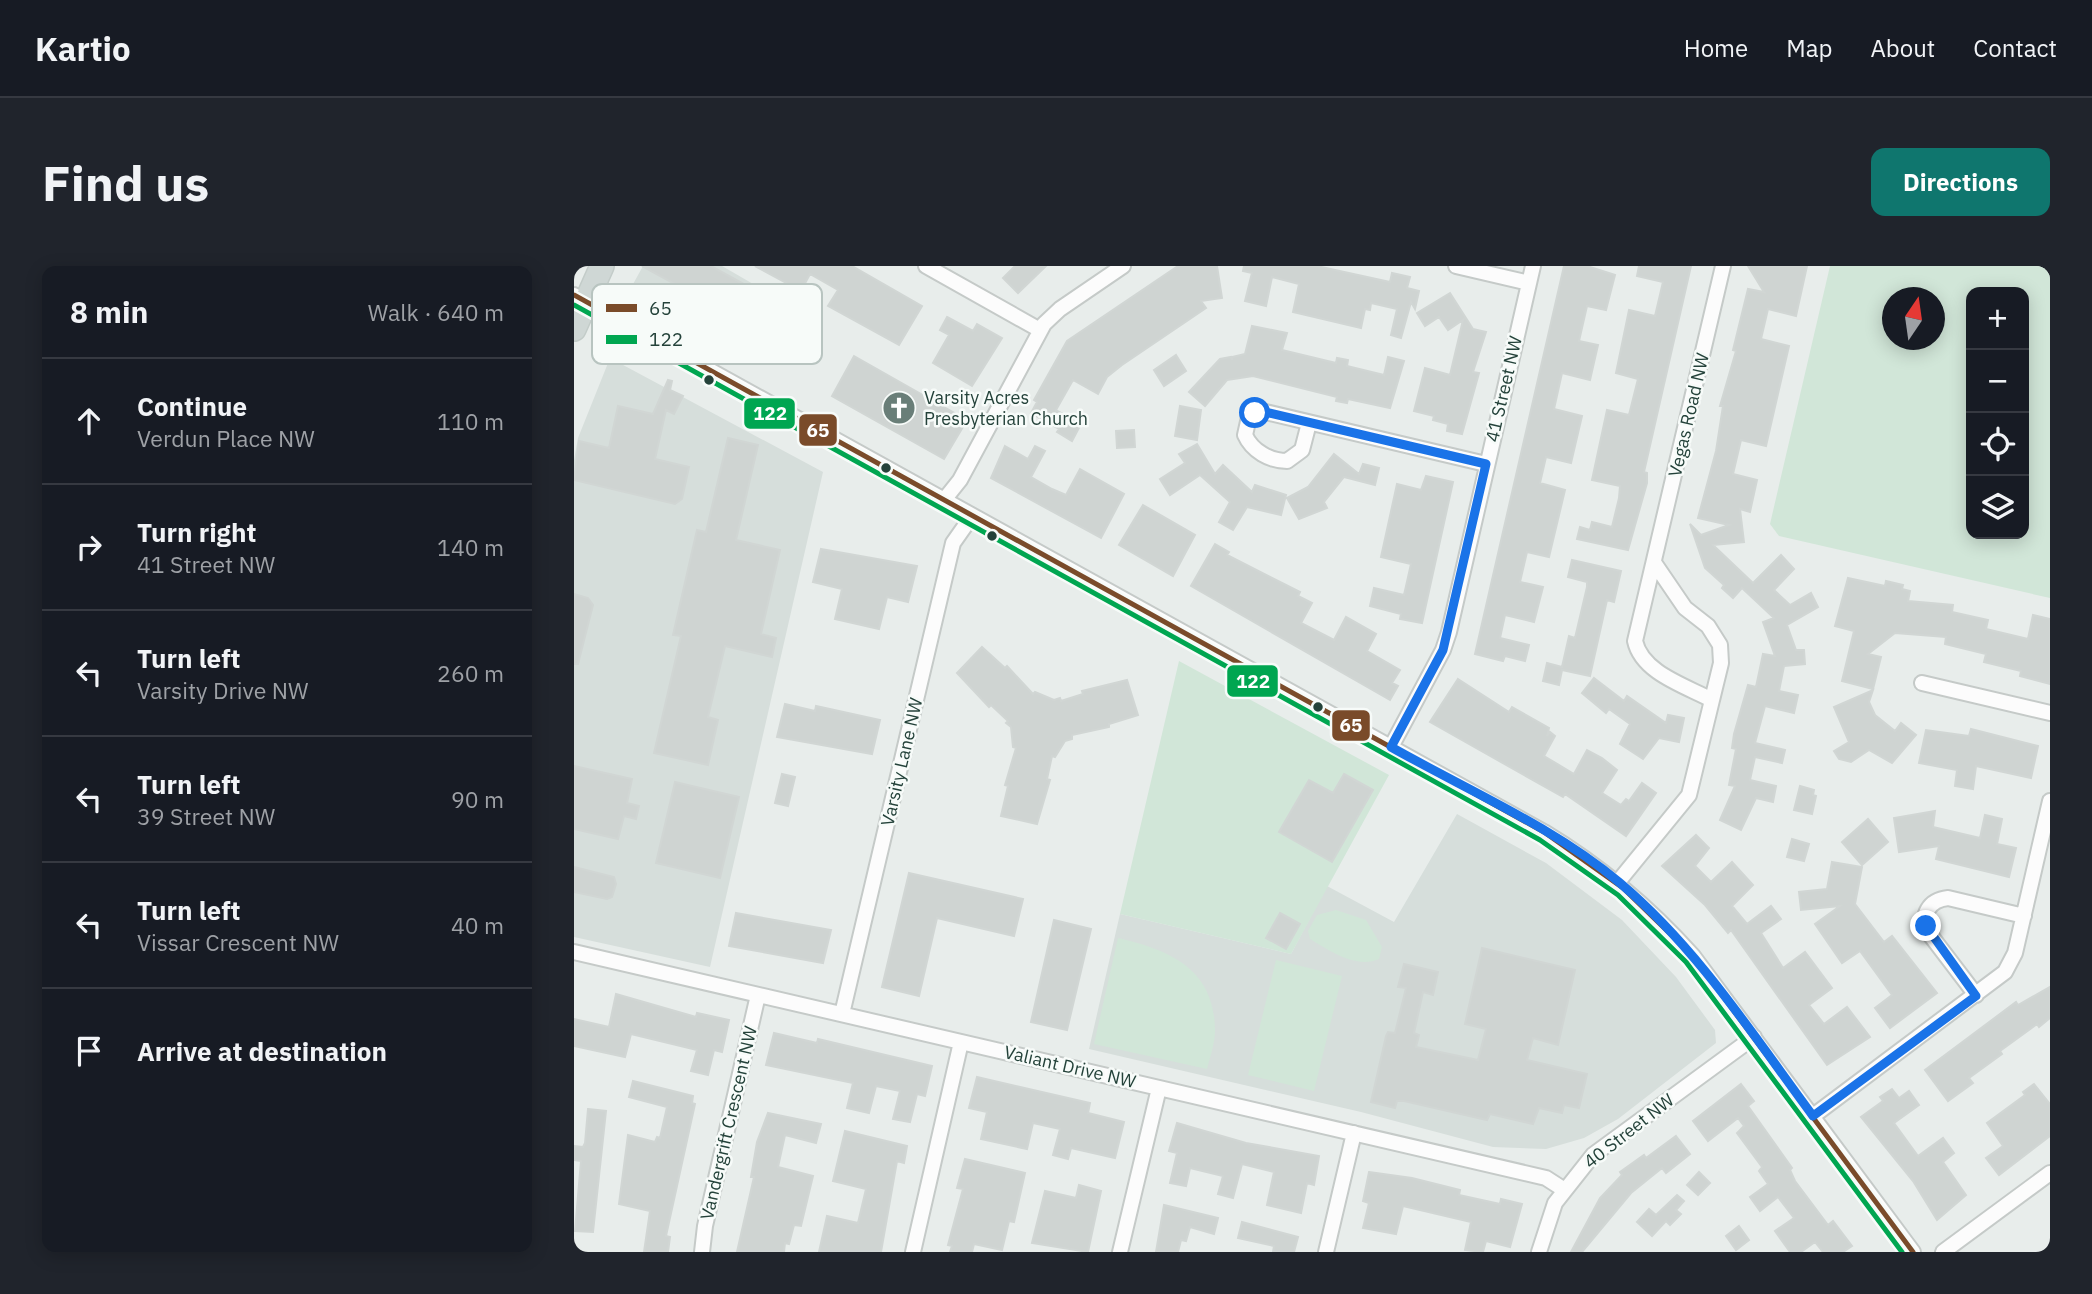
<!DOCTYPE html>
<meta charset="utf-8">
<style>
body{margin:0;font-family:"IBM Plex Sans",sans-serif;background:#20242c;color:#f1f3f6}
.controls{position:absolute;right:21px;top:21px;display:grid;overflow:hidden;border-radius:14px;box-shadow:0 4px 18px #0003}
.controls button{width:63px;height:63px;display:grid;place-items:center;padding:0;border:0;border-bottom:2px solid #363941;background:#171b24;color:#f1f3f6;font:35px sans-serif}
.compass{position:absolute;left:1308px;top:21px;width:63px;height:63px;border-radius:50%;background:#171b24;box-shadow:0 4px 18px #0003;rotate:13deg}
.stop{position:absolute;width:21px;height:21px;margin:-16px;border:5px solid #1a73e8;border-radius:50%;background:#fff}
.stop.end{background:#1a73e8;border-color:#fff;box-shadow:0 2px 7px #0008}
.list{margin:0;padding:0;list-style:none}
h2{display:flex;justify-content:space-between;align-items:center;height:91px;margin:0;padding:0 28px;font-size:30px}
h2 small{font-size:23px;font-weight:400;color:#9ea1a6}
.list li{display:grid;grid-template-columns:46px 1fr auto;gap:21px;align-items:center;box-sizing:border-box;height:126px;padding:0 28px;border-top:2px solid #363941}
.list b{display:block;font-size:26px;white-space:nowrap}
.list p{margin:0;font-size:23px;white-space:nowrap;color:#9ea1a6}
.list em{font-size:23px;font-style:normal;color:#9ea1a6}
.icon{flex:none;width:38px;height:38px;fill:none;stroke:currentColor;stroke-width:2;stroke-linecap:round;stroke-linejoin:round}
.map{position:relative;flex:none;width:1476px;height:986px;overflow:hidden;border-radius:14px}
header{display:flex;align-items:center;gap:42px;box-sizing:border-box;height:98px;padding:0 35px;background:#171b24;border-bottom:2px solid #363941}
header strong{font-size:33px}
nav{display:flex;gap:38px;margin-inline-start:auto;font-size:24px}
.intro{display:flex;align-items:center;justify-content:space-between;box-sizing:border-box;height:168px;padding:0 42px}
h1{margin:0;font-size:49px}
.button{padding:18px 32px;border-radius:14px;background:#0f766e;color:#fff;font-size:24px;font-weight:700}
main{display:flex;gap:42px;padding:0 42px}
aside{flex:1;background:#171b24;border-radius:14px;box-shadow:0 4px 18px #0003}
.map>svg:first-child{display:block}
.built{fill:#d6dedb}
.green{fill:#d1e6d8;fill-rule:evenodd}
.building{fill:#cfd4d2;stroke:#d1d6d4;stroke-width:2}
.lines{fill:none;stroke-linecap:round;stroke-linejoin:round}
.minor-casing{stroke:#c5cac8;stroke-width:18}
.primary-casing{stroke:#c3ccc9;stroke-width:26}
.minor{stroke:#fcfcfc;stroke-width:14}
.primary{stroke:#cfd7d5;stroke-width:23}
.bus-1-casing{stroke:#f7fbf9;stroke-width:10}
.bus-2-casing{stroke:#f7fbf9;stroke-width:10}
.bus-1{stroke:#7a4b2a;stroke-width:5}
.bus-2{stroke:#00a651;stroke-width:5}
.route{stroke:#1a73e8;stroke-width:9}
.bus-dot{fill:#24423a;stroke:#f7fbf9;stroke-width:2.5}
.labels{text-anchor:middle;stroke-width:5;stroke-linejoin:round;paint-order:stroke}
.street-label{font-size:18px;fill:#24423a;stroke:#f7fbf9}
.poi-label{font-size:18px;fill:#24423a;stroke:#f7fbf9;text-anchor:start}
.key{fill:#f7fbf9;stroke:#b8c4c0;stroke-width:2}
.key-label{font-size:19px;fill:#24423a}
.line-badge{stroke:#f7fbf9;stroke-width:2.5}
.badge-label{font-size:19px;text-anchor:middle;font-weight:bold;fill:#fff}
</style>
<header>
<strong>Kartio</strong>
<nav><a>Home</a><a>Map</a><a>About</a><a>Contact</a></nav>
</header>
<div class="intro"><h1>Find us</h1><a class="button">Directions</a></div>
<main>
<aside>
<h2>8 min<small>Walk · 640 m</small></h2>
<ul class="list">
<li><svg class="icon" aria-label="ahead" viewBox="0 0 24 24"><path d="M12 20V5M6 11l6-6 6 6"/></svg><div><b>Continue</b><p>Verdun Place NW</p></div><em>110 m</em></li>
<li><svg class="icon" aria-label="right" viewBox="0 0 24 24"><path d="M7 20v-9h11M14 6l5 5-5 5"/></svg><div><b>Turn right</b><p>41 Street NW</p></div><em>140 m</em></li>
<li><svg class="icon" aria-label="left" viewBox="0 0 24 24"><path d="M17 20v-9H6M10 6l-5 5 5 5"/></svg><div><b>Turn left</b><p>Varsity Drive NW</p></div><em>260 m</em></li>
<li><svg class="icon" aria-label="left" viewBox="0 0 24 24"><path d="M17 20v-9H6M10 6l-5 5 5 5"/></svg><div><b>Turn left</b><p>39 Street NW</p></div><em>90 m</em></li>
<li><svg class="icon" aria-label="left" viewBox="0 0 24 24"><path d="M17 20v-9H6M10 6l-5 5 5 5"/></svg><div><b>Turn left</b><p>Vissar Crescent NW</p></div><em>40 m</em></li>
<li><svg class="icon" aria-label="arrive" viewBox="0 0 24 24"><path d="M6 21V4h12l-3 4 3 4H6"/></svg><div><b>Arrive at destination</b></div></li>
</ul>
</aside>
<div class="map">
<svg width="1476" height="986" viewBox="0 0 1476 986">
<rect width="100%" height="100%" fill="#e8edeb"/>
<!-- built -->
<path class="built" d="M69,0H148L214,38L180,98L53,29Z
M36,92L249,206L136,701L0,671V194L4,172Z
M883,548L972,597L1048,654L1102,711L1141,764L1142,777L1044,853L1010,872L972,883L919,881L787,846L515,783L546,648L717,688L753,620L820,656Z"/>
<!-- green -->
<path class="green" d="M1256,0H1476V332L1205,270L1196,258ZM1397,26H1450V268H1397ZM1318,32H1360V74H1318Z
M605,395L815,509L717,688L546,648Z
M762,644L792,654L808,681L805,693C782,703 756,685 736,673L734,665L743,649Z
M544,672C596,684 641,703 641,765C641,777 636,791 633,803L520,778Z
M702,694L768,710L740,825L674,809Z"/>
<!-- building -->
<path class="building" d="M68,0H137L186,27L170,56Z
M181,0H278L348,40L325,79L254,40L264,24L236,8L227,25Z
M441,0H472L444,27L429,12Z
M604,0H643L648,32L627,35L632,42L548,99L533,111L524,128L499,114L482,144L507,158L498,175L483,166L485,163L457,147L463,136L460,134L493,75Z
M670,0H743L816,16L818,7L836,11L833,22L845,25L841,43L837,36L827,72L817,69L823,43L797,37L796,44L791,43L787,62L719,46L725,18L698,11L692,40L671,35L678,7L669,5Z
M990,0H1013L1041,9L1032,44L1013,40L1005,75L1024,79L1016,114L988,107L980,143L1008,150L997,197L972,191L966,217L991,224L975,291L953,286L946,316L969,321L960,356L931,349L926,372L955,379L951,395L931,390L929,395L901,388Z
M1065,0H1117L1070,206L1073,207V217L1054,284L1003,273L1006,261L1016,264L1018,256L1038,261L1045,232L1046,220L1018,214L1033,144L1055,149L1064,113L1042,107L1055,44L1081,50L1089,16L1063,10Z
M1174,0H1233L1222,50L1194,43L1187,73L1215,80L1192,180L1167,174L1159,208L1183,214L1176,246L1166,243L1170,276L1139,279L1179,317L1207,289L1220,303L1200,324L1216,339L1237,327L1244,341L1213,359L1222,384H1230L1231,398L1210,400L1205,425L1224,429L1220,447L1191,440L1181,477L1211,484L1208,497L1181,491L1176,514L1202,520L1199,536L1182,532L1167,564L1146,554L1161,520L1155,519L1162,483L1158,482L1160,468L1174,419L1182,421L1189,388L1201,390L1189,356L1200,352L1168,322L1159,332L1148,322L1150,319L1131,302L1116,258L1127,269L1155,259L1124,252L1142,185L1149,140H1146L1162,85L1159,84L1174,23L1190,26Z
M876,27L899,63L912,66L899,106L905,107L888,168L873,165L874,158L859,154L860,150L840,145L851,102L876,109L889,54L874,64L865,51L851,60L843,47Z
M373,51L399,65L403,58L428,72L398,120L359,97L375,69L366,64Z
M678,60L713,67L708,84L762,97L763,92L774,94L773,100L810,109L814,91L830,95L816,142L774,133L773,137L762,135L763,131L679,110L653,114L631,140L615,126L646,93L657,91L658,94V91L671,88Z
M602,89L612,105L590,120L580,104Z
M280,90L393,154L370,193L258,130Z
M94,114L98,115L96,124L109,130L100,148L92,144L81,193L115,201L108,233L101,238L0,214L5,175L35,182L44,140L79,148Z
M606,140L627,144L623,174L601,170Z
M560,164L561,181L543,182L542,165Z
M154,172L184,179L162,274L206,284L187,368L202,372L198,391L151,380L134,451L144,454L134,499L80,487L107,370L99,369L123,264L132,266Z
M623,178L641,208L649,199L678,226L681,219L712,229L707,249L673,241L659,264L645,256L656,236L626,209L596,229L586,213L611,197L605,188Z
M431,180L454,193L461,180L471,185L457,211L478,223L492,229L506,203L550,228L527,272L417,212Z
M760,188L785,208L789,198L805,202L801,219L770,211L750,236L753,242L725,253L713,232L734,221Z
M852,210L879,216L848,357L826,353L827,348L796,340L800,322L830,329L837,298L807,291L823,218L847,224Z
M569,239L621,269L599,310L545,279Z
M641,278L655,286L653,289L726,326L724,330L738,337L727,357L760,374L772,351L802,368L793,385L826,404L818,417L824,420L816,434L617,320Z
M247,283L343,300L334,336L313,331L305,363L261,353L268,323L239,316Z
M998,294L1047,305L1040,336L1033,334L1016,410L988,404L985,419L969,415L973,397L988,401L995,370L1001,372L1013,321V316L994,311Z
M1274,312L1311,320L1312,315L1329,319L1328,323L1336,325L1334,335L1379,339L1378,346L1414,354L1412,363L1454,373L1459,349L1476,353V418L1446,410L1447,405L1410,396L1412,388L1371,378L1372,371L1321,367L1294,388L1307,391L1299,423L1268,415L1280,365L1261,360Z
M0,328L14,332L19,339L4,398H0Z
M408,381L431,402L433,400L459,428L461,426L480,434L486,432L487,435L509,428L508,425L553,414L564,449L535,458V461L498,469V473L491,475L481,491L478,490L473,513L476,514L463,558L427,550L434,520L431,519L442,482L439,481L437,461L432,457L434,455L417,439L415,441L383,407Z
M1020,412L1050,435L1053,430L1092,457L1094,449L1110,452L1105,476L1085,472L1069,493L1046,478L1056,458L1035,443L1032,447L1008,427Z
M884,413L935,446L938,441L975,462L973,470L976,466L981,470L970,490L1000,508L1013,484L1028,492L1043,504L1028,527L1047,539L1052,533L1055,535L1068,517L1082,527L1052,570L991,528L989,531L856,456Z
M1299,424L1295,436L1301,449L1321,465L1327,457L1342,469L1318,497L1295,484L1277,496L1265,493L1260,485L1275,476L1260,441Z
M211,438L241,445L242,440L306,454L298,488L203,471Z
M1397,463L1464,480L1457,512L1402,500L1399,523L1381,520L1383,504L1345,497L1352,464L1395,470Z
M0,500L58,513L53,537L65,540L62,553L50,550L44,573L0,563Z
M208,508L221,511L214,540L201,537Z
M770,508L799,524L758,596L705,566L735,514L759,527Z
M101,516L165,531L146,612L82,597Z
M1226,520L1240,524L1239,529L1242,530L1238,548L1220,544Z
M1361,545L1359,561L1406,572L1411,549L1428,553L1423,578L1442,582L1435,611L1362,593L1365,580L1325,586L1320,552Z
M1294,553L1314,576L1288,599L1268,576Z
M1122,569L1135,582L1121,600L1137,616L1158,596L1179,619L1158,640L1173,658L1197,640L1207,653L1187,667L1209,702L1231,686L1258,722L1235,739L1250,758L1273,741L1296,771L1253,799L1157,664L1154,667L1131,639L1088,600Z
M1218,573L1235,578L1230,595L1213,591Z
M1258,596L1288,601L1281,638L1310,676L1318,670L1363,727L1316,762L1301,742L1318,729L1286,685L1268,697L1241,658L1266,640L1227,644L1225,626L1253,623Z
M0,601L40,611L42,618L38,631L33,633L0,626Z
M335,607L449,633L440,670L363,652L345,730L308,721Z
M162,647L257,664L249,697L155,680Z
M706,647L726,658L712,683L692,672Z
M480,654L517,663L493,764L457,756Z
M908,682L1001,704L984,779L959,772L953,794L1013,808L1005,842L990,839L988,847L965,842L959,858L916,848L913,854L830,835H823L821,842L797,836L812,770L814,766L821,767L832,722L824,721L830,698L864,706L859,729L849,726L840,767L845,769L842,781L904,794L912,763L891,758Z
M1476,721V752L1465,761L1463,758L1426,785L1428,788L1395,812L1399,817L1374,835L1351,804L1442,736L1444,739Z
M42,728L122,751L123,747L155,754L148,786L140,784L134,809L117,805L123,784L57,768L51,791L0,780V753L35,761Z
M200,767L243,777L244,773L358,800L351,830L343,828L336,856L319,853L326,825L302,820L295,847L273,842L279,817L192,799Z
M403,811L516,837L514,847L550,856L541,892L497,882L494,893L479,889L486,863L459,857L453,883L407,873L413,846L395,842Z
M59,815L119,830L118,837L121,838L92,970L96,971L94,986H70L76,945L45,938L54,869L81,876L83,871L86,872L93,841L55,831Z
M1167,818L1180,835L1174,840L1218,902L1216,904L1221,915L1254,959L1259,955L1278,980L1269,986H1249L1241,976L1227,986H1216L1201,965L1220,952L1204,931L1186,945L1176,931L1194,918L1185,905L1188,901L1163,867L1170,860L1164,852L1134,875L1119,855Z
M1460,818L1476,838V870L1425,909L1412,892L1429,880L1413,857L1451,829L1449,826Z
M1318,823L1325,832L1335,825L1345,839L1320,857L1344,890L1369,872L1380,887L1369,896L1392,929L1363,954L1339,915L1287,851L1309,835L1306,831Z
M14,843L32,845L19,966L1,965L7,895L0,894V880L9,881L11,877Z
M194,847L247,858L242,877L211,869L204,901L239,910L227,960L220,959L215,978L211,977L210,986H163L180,911H177L183,876Z
M603,857L672,877L745,890L740,919L733,917L727,947L693,939L700,906L668,898L659,932L644,928L649,910L616,902L612,920L596,917L603,887L595,885Z
M271,865L333,880L330,897L323,895L307,986H245L253,950L284,957L292,923L259,915Z
M1102,870L1116,888L1092,907L1088,902L1057,927L1008,986H997L1026,932L1048,909L1046,906L1070,889L1072,892Z
M391,893L451,907L440,956L435,955L428,984L400,978L398,986H376L378,980L374,979L389,923L383,922Z
M795,906L838,912L886,924L885,929L926,938L927,933L948,938L936,981L912,975L909,986L891,984L897,956L829,940L822,968L789,962L795,937L789,935Z
M1125,906L1136,917L1124,929L1113,919Z
M505,919L527,925L514,986L458,977L471,925L502,932Z
M1103,929L1110,935L1102,944L1107,948L1096,959L1092,955L1078,970L1063,956L1075,943L1082,949Z
M590,939L644,952L640,968L616,961L612,975L607,974L604,986H582Z
M668,956L724,971L720,986H699L700,980L664,972Z
M1165,960L1175,974L1162,984L1152,970Z"/>
<g class="lines">
<defs>
<path id="minor" d="M352,0L466,64
M882,0L955,17
M0,29L970,566C1028,601 1074,640 1119,690L1339,986
M735,157L728,184L713,195C696,195 678,185 671,169L675,151L687,145L912,198
M370,234L386,214L470,58L486,43L549,0
M1081,298L1111,342L1134,360L1146,379L1147,397L1138,434
M1348,417L1476,447
M817,481L869,384L875,366L959,0
M1044,616L1115,529L1138,434C1112,420 1068,407 1061,375L1149,0
M0,686L972,912L989,923
M1402,729L1354,666C1346,649 1355,634 1374,632L1450,650
M268,748L379,277L398,250
M1239,850L1431,706L1441,687L1476,535
M128,986L131,960L184,729
M339,986L387,776
M546,986L585,822
M752,986L780,867
M965,986L981,937L1019,889L1180,771
M1369,986L1476,907"/>
<path id="primary" d="M0,63L28,0"/>
</defs>
<!-- minor casing -->
<use href="#minor" class="minor-casing"/>
<!-- primary casing -->
<use href="#primary" class="primary-casing"/>
<!-- minor -->
<use href="#minor" class="minor"/>
<!-- primary -->
<use href="#primary" class="primary"/>
<defs>
<path id="bus-1" d="M0,29L970,566L1049,622L1119,690L1339,986"/>
<path id="bus-2" d="M0,39L966,574L1044,629L1112,696L1328,986"/>
</defs>
<!-- bus-1 casing -->
<use href="#bus-1" class="bus-1-casing"/>
<!-- bus-2 casing -->
<use href="#bus-2" class="bus-2-casing"/>
<!-- bus-1 -->
<use href="#bus-1" class="bus-1"/>
<!-- bus-2 -->
<use href="#bus-2" class="bus-2"/>
</g>
<g class="lines">
<!-- route -->
<path class="route" d="M681,147L687,145L912,198L869,384L817,481C891,523 980,561 1046,617C1123,682 1179,769 1239,850L1402,730L1352,660"/>
</g>
<!-- icons -->
<defs>
<symbol id="church-disc" viewBox="-11 -11 22 22"><circle r="9.5" fill="#697e78" stroke="#f7fbf9"/><path d="M-1.2-6h2.4v3.5h3.3v2.4h-3.3V6h-2.4V-.1h-3.3v-2.4h3.3Z" fill="#fff"/></symbol>
</defs>
<g fill-rule="evenodd">
<use href="#church-disc" x="306" y="123" width="38" height="38"/>
</g>
<!-- markers -->
<g class="bus-dot">
<circle cx="135" cy="114" r="6"/>
<circle cx="312" cy="202" r="6"/>
<circle cx="418" cy="270" r="6"/>
<circle cx="744" cy="441" r="6"/>
</g>
<g class="labels">
<!-- street labels -->
<g class="street-label">
<text transform="translate(930 123) rotate(-77)" y="6">41 Street NW</text>
<text transform="translate(1115 149) rotate(-77)" y="6">Vegas Road NW</text>
<text transform="translate(328 496) rotate(-77)" y="6">Varsity Lane NW</text>
<text transform="translate(496 801) rotate(13)" y="6">Valiant Drive NW</text>
<text transform="translate(155 857) rotate(-77)" y="6">Vandergrift Crescent NW</text>
<text transform="translate(1055 865) rotate(-38)" y="6">40 Street NW</text>
</g>
<!-- poi labels -->
<g class="poi-label">
<text x="350" y="138">Varsity Acres<tspan x="350" dy="21">Presbyterian Church</tspan></text>
</g>
</g>
<!-- legend -->
<rect x="18" y="18" width="230" height="80" rx="10" class="key"/>
<rect x="32" y="38" width="31" height="8" fill="#7a4b2a"/>
<rect x="32" y="69" width="31" height="9" fill="#00a651"/>
<g class="key-label">
<text x="75" y="49">65</text>
<text x="75" y="80">122</text>
</g>
<g class="line-badge">
<rect x="169" y="131" width="53" height="33" rx="7" fill="#00a651"/>
<rect x="224" y="147" width="40" height="34" rx="7" fill="#7a4b2a"/>
<rect x="652" y="398" width="53" height="34" rx="7" fill="#00a651"/>
<rect x="757" y="443" width="40" height="33" rx="7" fill="#7a4b2a"/>
</g>
<g class="badge-label">
<text x="196" y="154">122</text>
<text x="244" y="171">65</text>
<text x="679" y="422">122</text>
<text x="777" y="466">65</text>
</g>
</svg>
<div class="controls">
<button>+</button>
<button>−</button>
<button><svg class="icon" aria-label="locate" viewBox="0 0 24 24"><circle cx="12" cy="12" r="6"/><path d="M12 2v4M12 18v4M2 12h4M18 12h4"/></svg></button>
<button><svg class="icon" aria-label="layers" viewBox="0 0 24 24"><path d="M12 4l9 5-9 5-9-5zM3 14l9 5 9-5"/></svg></button>
</div>
<svg class="compass" viewBox="-18 -18 36 36"><path d="M0-13l5 13h-10z" fill="#e53935"/><path d="M0 13l5-13h-10z" fill="#9ea1a6"/></svg>
<div class="stop" style="left:681px;top:147px"></div>
<div class="stop end" style="left:1352px;top:660px"></div>
</div>
</main>
